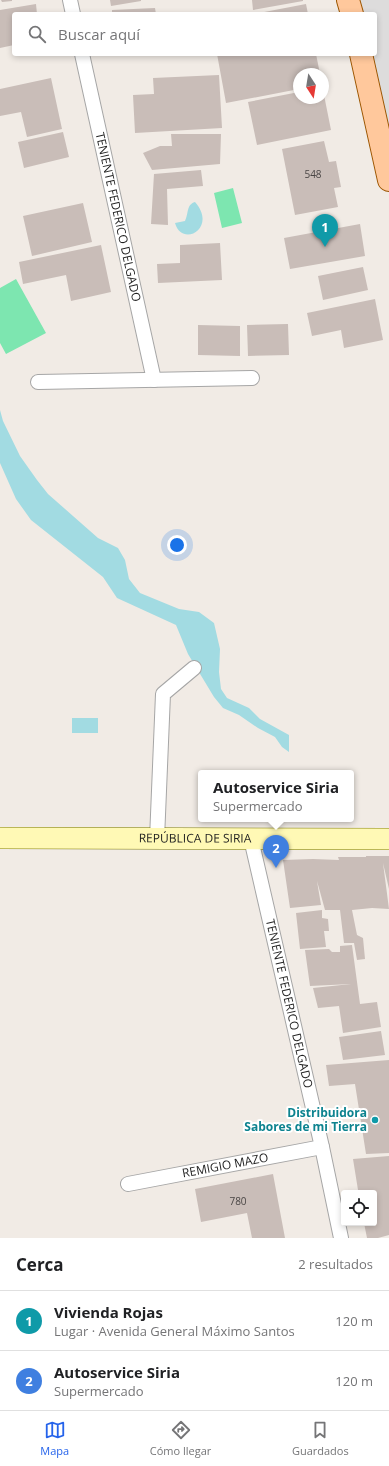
<!DOCTYPE html>
<html lang="es">
<meta charset="utf-8">
<style>
body{margin:0;font-family:"Open Sans",sans-serif;background:#f2f2f2;color:#202124}
.controls{position:absolute;right:12px;bottom:12px;display:grid;overflow:hidden;border-radius:4px;box-shadow:0 2px 6px #0003}
.controls button{width:36px;height:36px;display:grid;place-items:center;padding:0;border:0;border-bottom:1px solid #e0e0e0;background:#fff;color:#202124;font:20px sans-serif}
.compass{position:absolute;left:293px;top:68px;width:36px;height:36px;border-radius:50%;background:#fff;box-shadow:0 2px 6px #0003;rotate:168deg}
.you{position:absolute;left:177px;top:545px;width:14px;height:14px;margin:-10px;border:3px solid #fff;border-radius:50%;background:#1a73e8;box-shadow:0 0 0 6px #1a73e833}
.badge{display:grid;place-items:center;width:26px;height:26px;border-radius:50%;background:#2563eb;color:#fff;font-size:13px;font-weight:700}
.pin{position:absolute;translate:-50% -33px;filter:drop-shadow(0 1px 2px #0008)}
.pin::after{content:'';position:absolute;top:21px;width:14px;height:12px;background:inherit;clip-path:polygon(0 0,100% 0,50% 100%)}
.popup{position:absolute;left:198px;top:770px;width:156px;height:52px;box-sizing:border-box;display:grid;place-content:center;border-radius:4px;background:#fff;filter:drop-shadow(0 1px 3px #0005);font-size:13px;white-space:nowrap;color:#757577}
.popup b{font-size:15px;color:#202124}
.popup::after{content:'';position:absolute;left:50%;top:100%;margin-left:-8px;border:8px solid transparent;border-top-color:#fff}
.list{margin:0;padding:0;list-style:none}
h2{display:flex;justify-content:space-between;align-items:center;height:52px;margin:0;padding:0 16px;font-size:17px}
h2 small{font-size:13px;font-weight:400;color:#757577}
.list li{display:grid;grid-template-columns:26px 1fr auto;gap:12px;align-items:center;box-sizing:border-box;height:60px;padding:0 16px;border-top:1px solid #e0e0e0}
.list b{display:block;font-size:15px;white-space:nowrap}
.list p{margin:0;font-size:13px;white-space:nowrap;color:#757577}
.list em{font-size:13px;font-style:normal;color:#757577}
.icon{flex:none;width:22px;height:22px;fill:none;stroke:currentColor;stroke-width:2;stroke-linecap:round;stroke-linejoin:round}
.map{position:relative;flex:none;width:389px;height:1238px;overflow:hidden}
.search{position:absolute;background:#fff;box-shadow:0 2px 6px #0003;left:12px;right:12px;top:12px;height:44px;display:flex;align-items:center;gap:10px;box-sizing:border-box;padding:0 14px;border-radius:4px;color:#757577;font-size:15px}
.sheet{height:172px;background:#fff}
nav{display:flex;justify-content:space-around;align-items:center;box-sizing:border-box;height:56px;border-top:1px solid #e0e0e0;background:#fff;font-size:11px;color:#757577}
nav a{display:grid;justify-items:center;gap:2px}
nav .on{color:#2563eb}
.map>svg:first-child{display:block}
.residential{fill:#dddcdc}
.pitch{fill:#7de6b0}
.water{fill:#a2dbe2}
.building{fill:#c9bdb8}
.lines{fill:none;stroke-linecap:round;stroke-linejoin:round}
.street-casing{stroke:#a6a6a6;stroke-width:16}
.secondary-casing{stroke:#7d7b00;stroke-width:22}
.primary-casing{stroke:#9b5500;stroke-width:24}
.street{stroke:#fff;stroke-width:14}
.secondary{stroke:#fff9b5;stroke-width:21}
.primary{stroke:#ffc89c;stroke-width:22}
.culture-dot{fill:#0f9aa8;stroke:#fff;stroke-width:1.5}
.labels{text-anchor:middle;stroke-width:4;stroke-linejoin:round;paint-order:stroke}
.number-label{font-size:10px;fill:#4a4645}
.street-label{font-size:12px;fill:#1f1f1f;stroke:#fff}
.culture-label{font-size:12px;font-weight:bold;fill:#0d838f;stroke:#fff;text-anchor:end}
</style>
<div class="map">
<svg width="389" height="1238" viewBox="0 0 389 1238">
<rect width="100%" height="100%" fill="#f1ebe5"/>
<!-- residential -->
<path class="residential" d="M354,0H389V152L367,54H375V14H358Z"/>
<!-- pitch -->
<path class="pitch" d="M233,188L242,223L222,228L214,193Z
M16,279L46,333L6,354L0,343V288Z"/>
<!-- water -->
<path class="water" d="M195,202C218,228 182,248 175,223L185,221C189,213 186,205 195,202Z
M0,410L3,421L20,456L37,480L48,494L98,538L118,548L125,560L129,579L140,593L179,609L199,612L214,623L220,649L219,672L221,689L227,698L249,708L260,719L289,735V752L282,747L275,737L258,728L239,715L223,708L214,697L188,654L176,625L117,598L103,577L31,520L16,499L0,463Z
M72,718H98V733H72Z"/>
<!-- building -->
<path class="building" d="M1,0H12V1L2,2Z
M110,0H141V1L111,6Z
M252,0H303V1L253,10Z
M36,4L37,14H14V45L0,48V10Z
M306,4L308,14H259V13Z
M155,8L156,14H112V10Z
M217,54H316L320,74H299V89L226,103Z
M219,75L222,128L135,133L133,95L154,94L153,78Z
M51,78L62,129L27,137L21,112L0,116V89Z
M299,92V98H323L324,95L331,130L257,145L248,102Z
M63,132L69,157L24,168L18,142Z
M171,134H221L220,164L152,170L143,153L160,146H172Z
M324,141L329,162L336,161L341,187L334,188L338,207L295,215L282,149Z
M201,170L203,186L167,189L168,225L151,224L154,174Z
M83,203L92,242L32,256L23,216Z
M360,224L365,256L290,269L284,238Z
M220,243L222,280L158,283L157,264L180,263V245Z
M101,245L111,292L71,301L66,275L23,284L19,262Z
M363,267L368,290L323,300L318,276Z
M375,299L383,340L344,348L341,330L312,336L307,313Z
M288,324L289,355L248,356L247,325Z
M198,325L240,326V356L198,355Z
M366,856H389V889L383,863L389,909L372,908L352,910L357,935L363,938L365,959L357,960L354,943H344L340,910H325L317,881L321,905L290,908L283,860L313,859L339,860L338,857H366Z
M322,910V918L328,919L329,931H324L326,947L300,949L296,913Z
M352,945L360,1004L377,1002L381,1027L343,1033L339,1006L318,1008L313,988L351,984L310,986L305,950L329,949L332,952H340V946Z
M381,1031L385,1055L343,1060L339,1037Z
M389,1060V1153L366,1154L355,1084L329,1086L326,1065Z
M389,1156V1235L378,1238H367L364,1223H374V1193H356V1190H358L353,1159Z
M273,1174L285,1238H252L247,1213L201,1222L195,1189Z"/>
<g class="lines">
<defs>
<g id="street">
<path d="M70,0L73,14"/>
<path id="s1" d="M82,54L154,380"/>
<path d="M38,382L252,378"/>
<path d="M157,839L163,694L194,668"/>
<path id="s2" d="M251,839L322,1147L341,1238"/>
<path id="s3" d="M128,1184L322,1147"/>
</g>
<g id="secondary">
<path id="s4" d="M0,838L389,839"/>
</g>
<path id="primary" d="M348,0L352,14
M361,54L389,180"/>
</defs>
<!-- street casing -->
<use href="#street" class="street-casing"/>
<!-- secondary casing -->
<use href="#secondary" class="secondary-casing"/>
<!-- primary casing -->
<use href="#primary" class="primary-casing"/>
<!-- street -->
<use href="#street" class="street"/>
<!-- secondary -->
<use href="#secondary" class="secondary"/>
<!-- primary -->
<use href="#primary" class="primary"/>
</g>
<!-- markers -->
<circle class="culture-dot" cx="375" cy="1120" r="4"/>
<g class="labels">
<!-- number labels -->
<g class="number-label">
<text x="313" y="178">548</text>
<text x="238" y="1205">780</text>
</g>
<!-- street labels -->
<g class="street-label">
<text dy="4" stroke="none"><textPath href="#s1" startOffset="167">TENIENTE FEDERICO DELGADO</textPath></text>
<text dy="4" stroke="none"><textPath href="#s4" startOffset="195">REPÚBLICA DE SIRIA</textPath></text>
<text dy="4" stroke="none"><textPath href="#s2" startOffset="169">TENIENTE FEDERICO DELGADO</textPath></text>
<text dy="4" stroke="none"><textPath href="#s3" startOffset="99">REMIGIO MAZO</textPath></text>
</g>
<!-- culture labels -->
<g class="culture-label">
<text x="367" y="1117">Distribuidora<tspan x="367" dy="14">Sabores de mi Tierra</tspan></text>
</g>
</g>
</svg>
<div class="controls">
<button><svg class="icon" aria-label="locate" viewBox="0 0 24 24"><circle cx="12" cy="12" r="6"/><path d="M12 2v4M12 18v4M2 12h4M18 12h4"/></svg></button>
</div>
<svg class="compass" viewBox="-18 -18 36 36"><path d="M0-13l5 13h-10z" fill="#e53935"/><path d="M0 13l5-13h-10z" fill="#757577"/></svg>
<div class="you"></div>
<div class="pin badge" style="left:325px;top:247px;background:#0f9aa8">1</div>
<div class="pin badge" style="left:276px;top:868px;background:#3f7fe0">2</div>
<div class="popup"><b>Autoservice Siria</b>Supermercado</div>
<div class="search"><svg class="icon" aria-label="search" viewBox="0 0 24 24"><circle cx="10" cy="10" r="6"/><path d="M15 15l6 6"/></svg>Buscar aquí</div>
</div>
<section class="sheet">
<h2>Cerca<small>2 resultados</small></h2>
<ul class="list">
<li><span class="badge" style="background:#0f9aa8">1</span><div><b>Vivienda Rojas</b><p>Lugar · Avenida General Máximo Santos</p></div><em>120 m</em></li>
<li><span class="badge" style="background:#3f7fe0">2</span><div><b>Autoservice Siria</b><p>Supermercado</p></div><em>120 m</em></li>
</ul>
</section>
<nav>
<a class="on"><svg class="icon" aria-label="map" viewBox="0 0 24 24"><path d="M3 6l6-2 6 2 6-2v14l-6 2-6-2-6 2zM9 4v14M15 6v14"/></svg>Mapa</a>
<a><svg class="icon" aria-label="directions" viewBox="0 0 24 24"><path d="M12 3l9 9-9 9-9-9zM9 14v-3h6M13 9l2 2-2 2"/></svg>Cómo llegar</a>
<a><svg class="icon" aria-label="saved" viewBox="0 0 24 24"><path d="M7 4h10v16l-5-4-5 4z"/></svg>Guardados</a>
</nav>
